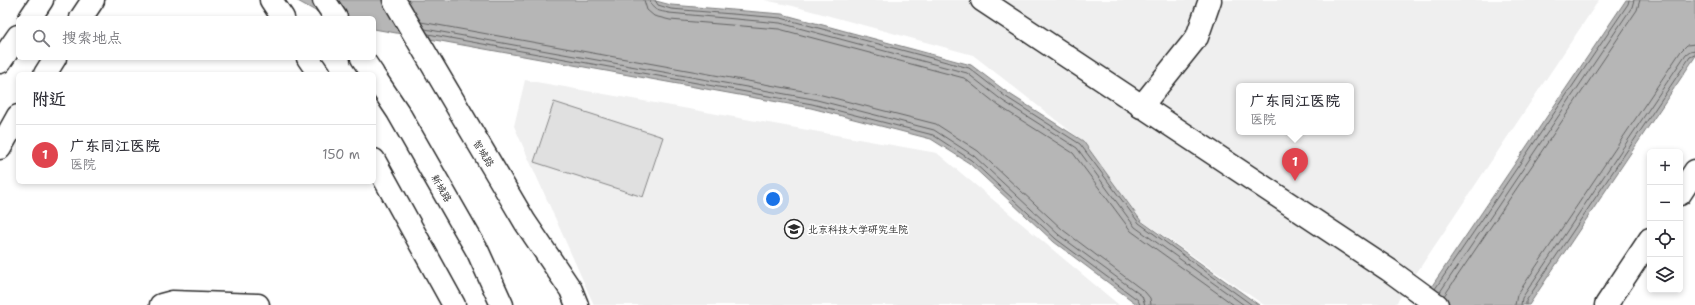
<!DOCTYPE html>
<html lang="zh">
<meta charset="utf-8">
<style>
body{margin:0;font-family:"Shantell Sans","LXGW WenKai TC",sans-serif;background:#f7f7f7;color:#2b2b33}
.controls{position:absolute;right:12px;bottom:12px;display:grid;overflow:hidden;border-radius:6px;box-shadow:0 2px 6px #0003}
.controls button{width:36px;height:36px;display:grid;place-items:center;padding:0;border:0;border-bottom:1px solid #e1e1e2;background:#fff;color:#2b2b33;font:20px sans-serif}
.you{position:absolute;left:773px;top:199px;width:14px;height:14px;margin:-10px;border:3px solid #fff;border-radius:50%;background:#1a73e8;box-shadow:0 0 0 6px #1a73e833}
.badge{display:grid;place-items:center;width:26px;height:26px;border-radius:50%;background:#2b2b2b;color:#fff;font-size:13px;font-weight:700}
.pin{position:absolute;translate:-50% -33px;filter:drop-shadow(0 1px 2px #0008)}
.pin::after{content:'';position:absolute;top:21px;width:14px;height:12px;background:inherit;clip-path:polygon(0 0,100% 0,50% 100%)}
.popup{position:absolute;left:1236px;top:83px;width:118px;height:52px;box-sizing:border-box;display:grid;place-content:center;border-radius:6px;background:#fff;filter:drop-shadow(0 1px 3px #0005);font-size:13px;white-space:nowrap;color:#7c7c81}
.popup b{font-size:15px;color:#2b2b33}
.popup::after{content:'';position:absolute;left:50%;top:100%;margin-left:-8px;border:8px solid transparent;border-top-color:#fff}
.list{margin:0;padding:0;list-style:none}
h2{display:flex;justify-content:space-between;align-items:center;height:52px;margin:0;padding:0 16px;font-size:17px}
h2 small{font-size:13px;font-weight:400;color:#7c7c81}
.list li{display:grid;grid-template-columns:26px 1fr auto;gap:12px;align-items:center;box-sizing:border-box;height:60px;padding:0 16px;border-top:1px solid #e1e1e2}
.list b{display:block;font-size:15px;white-space:nowrap}
.list p{margin:0;font-size:13px;white-space:nowrap;color:#7c7c81}
.list em{font-size:13px;font-style:normal;color:#7c7c81}
.icon{flex:none;width:22px;height:22px;fill:none;stroke:currentColor;stroke-width:2;stroke-linecap:round;stroke-linejoin:round}
.map{position:relative;flex:none;width:1695px;height:305px;overflow:hidden}
.search{position:absolute;background:#fff;box-shadow:0 2px 6px #0003;left:16px;top:16px;width:360px;height:44px;display:flex;align-items:center;gap:10px;box-sizing:border-box;padding:0 14px;border-radius:6px;color:#7c7c81;font-size:15px}
.panel{position:absolute;background:#fff;box-shadow:0 2px 6px #0003;left:16px;top:72px;width:360px;height:112px;border-radius:6px}
.map>svg:first-child{display:block}
.built{fill:#efefef;fill-rule:evenodd}
.green{fill:#e0e0e0;stroke:#868686}
.water{fill:#b6b6b6;stroke:#7e7e7e}
.lines{fill:none;stroke-linecap:round;stroke-linejoin:round}
.shore{stroke:#636363;stroke-width:1}
.minor-casing{stroke:#2b2b2b;stroke-width:25}
.major-casing{stroke:#2b2b2b;stroke-width:25}
.minor{stroke:#fff;stroke-width:22}
.major{stroke:#fff;stroke-width:22}
.labels{text-anchor:middle;stroke-width:3.5;stroke-linejoin:round;paint-order:stroke}
.street-label{font-size:10px;fill:#2b2b2b;stroke:#fff}
.poi-label{font-size:10px;fill:#2b2b2b;stroke:#fff;text-anchor:start}
</style>
<div class="map">
<svg width="1695" height="305" viewBox="0 0 1695 305">
<rect width="100%" height="100%" fill="#fff"/>
<filter id="ink" filterUnits="userSpaceOnUse"><feTurbulence type="fractalNoise" baseFrequency=".025" numOctaves="2"/><feDisplacementMap in="SourceGraphic" scale="8" xChannelSelector="R" yChannelSelector="G"/><feConvolveMatrix kernelMatrix="1 2 1 2 8 2 1 2 1" color-interpolation-filters="sRGB"/></filter>
<g filter="url(#ink)">
<!-- built -->
<path class="built" d="M764,0H1599L1395,305H1264L1141,220L1083,141L973,55L793,6ZM1239,86H1351V132H1239Z
M525,80L937,153L1119,305H594L514,126Z"/>
<!-- green -->
<path class="green" d="M554,102L663,137L643,197L534,162Z"/>
<!-- water -->
<path class="water" d="M296,0H652L671,5L782,14L971,65L1008,93L1083,141L1141,221L1259,305H1138L1054,242L969,163L931,139L811,108L374,29V18H328Z
M1626,0H1695V57L1529,305H1419Z"/>
<g class="lines">
<!-- shore -->
<path class="shore" d="M644,0L647,10L654,16L670,20L779,29L964,78L999,106L1073,153L1131,231L1234,305
M650,0C651,11 660,11 669,13L780,23L967,73L1003,101L1077,148L1135,227L1244,305
M655,0L658,5L671,9L781,18L969,68L1006,97L1080,144L1139,223L1252,305
M421,22L814,93L936,124L978,151L1063,230L1145,292L1150,298L1151,305
M425,29L813,99L934,130L974,156L1059,235L1142,296L1145,305
M428,34L812,104L933,135L971,160L1056,239L1138,300L1140,305
M1435,289L1628,4L1629,0
M1440,292L1632,7L1634,0
M1444,296L1637,10L1640,0
M1515,305L1517,295L1681,51L1687,45L1695,44
M1521,305L1522,298L1686,54L1690,51L1695,50
M1526,305V301L1690,57L1695,55"/>
<defs>
<path id="minor" d="M271,0L283,18
M324,0L336,18
M394,0L525,222L571,290L577,305
M982,0L1389,270L1437,305
M308,58L319,74
M362,58L373,74
M374,76L398,112L478,252L502,305
M1141,107L1197,37L1210,0
M374,160L454,305
M1680,194L1695,171
M161,305L172,302L258,305
M1606,305L1650,239"/>
<path id="major" d="M30,18L42,0
M81,18L93,0
M0,62L18,36
M45,74L55,58
M0,148L18,116"/>
</defs>
<!-- minor casing -->
<use href="#minor" class="minor-casing"/>
<!-- major casing -->
<use href="#major" class="major-casing"/>
<!-- minor -->
<use href="#minor" class="minor"/>
<!-- major -->
<use href="#major" class="major"/>
</g>
</g>
<!-- icons -->
<defs>
<symbol id="university-ring" viewBox="-11 -11 22 22"><circle r="9.5" fill="#fff" stroke="#2b2b2b" stroke-width="1.5"/><path d="M0-5L7-2L0 1L-7-2ZM-4 1L0 2.5L4 1V4Q0 6-4 4Z" fill="#2b2b2b"/></symbol>
</defs>
<g fill-rule="evenodd">
<use href="#university-ring" x="783" y="218" width="22" height="22"/>
</g>
<g class="labels">
<!-- street labels -->
<g class="street-label">
<text transform="translate(484 153) rotate(59)" y="4">智城路</text>
<text transform="translate(442 188) rotate(60)" y="4">新城路</text>
</g>
<!-- poi labels -->
<g class="poi-label">
<text x="808" y="233">北京科技大学研究生院</text>
</g>
</g>
</svg>
<div class="controls">
<button>+</button>
<button>−</button>
<button><svg class="icon" aria-label="locate" viewBox="0 0 24 24"><circle cx="12" cy="12" r="6"/><path d="M12 2v4M12 18v4M2 12h4M18 12h4"/></svg></button>
<button><svg class="icon" aria-label="layers" viewBox="0 0 24 24"><path d="M12 4l9 5-9 5-9-5zM3 14l9 5 9-5"/></svg></button>
</div>
<div class="you"></div>
<div class="pin badge" style="left:1295px;top:181px;background:#e0444e">1</div>
<div class="popup"><b>广东同江医院</b>医院</div>
<div class="search"><svg class="icon" aria-label="search" viewBox="0 0 24 24"><circle cx="10" cy="10" r="6"/><path d="M15 15l6 6"/></svg>搜索地点</div>
<section class="panel">
<h2>附近<small></small></h2>
<ul class="list">
<li><span class="badge" style="background:#e0444e">1</span><div><b>广东同江医院</b><p>医院</p></div><em>150 m</em></li>
</ul>
</section>
</div>
